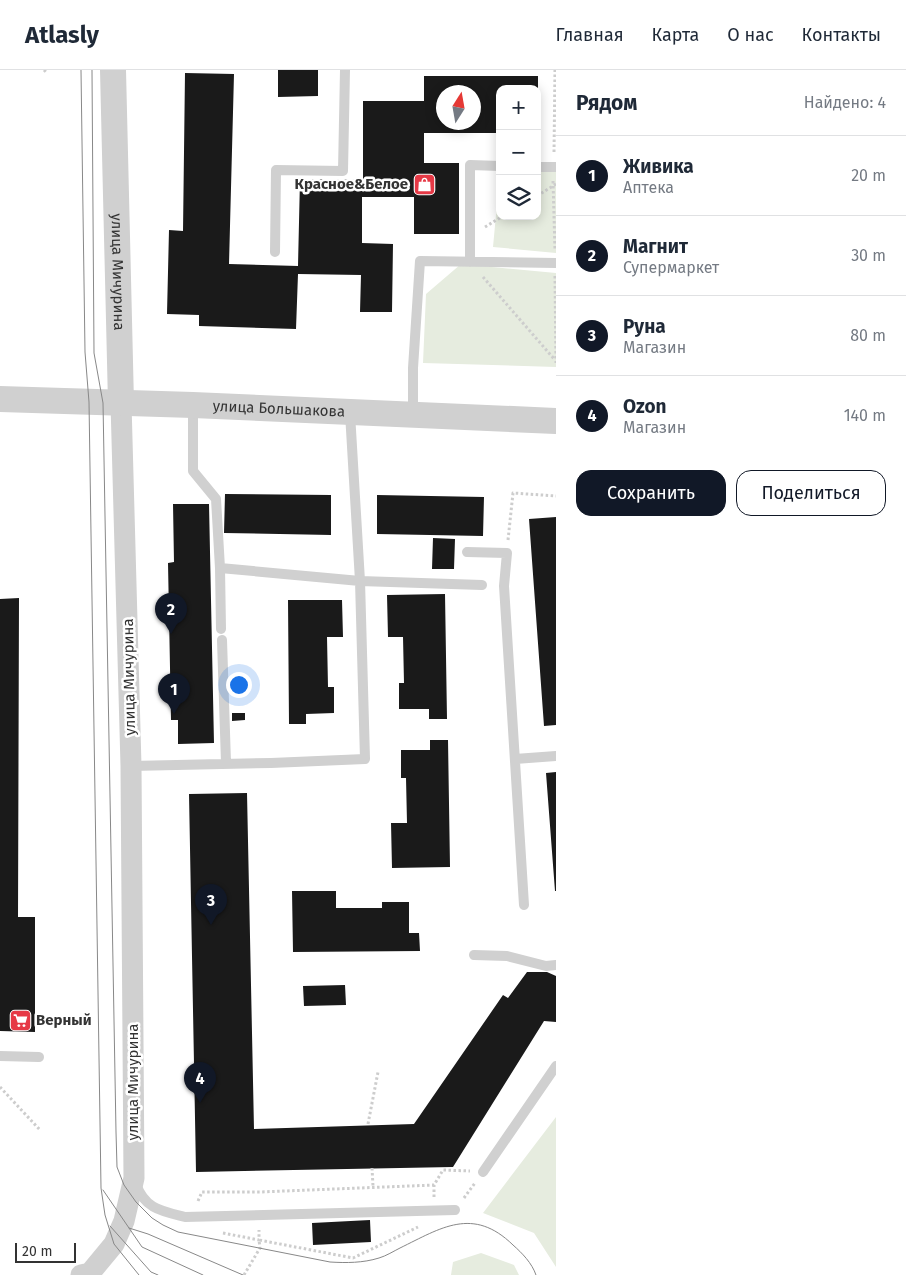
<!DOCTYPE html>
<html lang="ru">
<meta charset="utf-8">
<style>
body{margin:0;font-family:"Fira Sans",sans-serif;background:#f6f6f7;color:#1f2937}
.controls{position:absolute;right:15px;top:15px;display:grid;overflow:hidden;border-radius:10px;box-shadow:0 2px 12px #0003}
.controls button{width:45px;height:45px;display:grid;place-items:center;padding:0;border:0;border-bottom:1px solid #e0e1e3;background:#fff;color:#1f2937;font:25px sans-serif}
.compass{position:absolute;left:436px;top:15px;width:45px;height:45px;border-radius:50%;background:#fff;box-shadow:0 2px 12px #0003;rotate:11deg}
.scale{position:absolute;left:15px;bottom:12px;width:61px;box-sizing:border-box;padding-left:5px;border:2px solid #333;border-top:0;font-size:14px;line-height:18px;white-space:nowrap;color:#333;-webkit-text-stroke:4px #fff;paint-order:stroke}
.you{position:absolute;left:238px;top:614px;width:18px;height:18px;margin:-12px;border:4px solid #fff;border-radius:50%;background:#1a73e8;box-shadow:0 0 0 8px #1a73e833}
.badge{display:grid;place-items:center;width:32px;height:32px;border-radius:50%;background:#111827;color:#fff;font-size:16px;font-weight:700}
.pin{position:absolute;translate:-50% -41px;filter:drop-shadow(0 1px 2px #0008)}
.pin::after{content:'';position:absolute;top:26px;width:18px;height:15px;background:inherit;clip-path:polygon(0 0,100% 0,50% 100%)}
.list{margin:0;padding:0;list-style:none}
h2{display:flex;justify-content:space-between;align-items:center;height:65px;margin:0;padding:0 20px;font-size:21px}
h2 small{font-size:16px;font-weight:400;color:#747a83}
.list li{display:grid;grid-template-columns:32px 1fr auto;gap:15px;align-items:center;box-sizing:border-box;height:80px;padding:0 20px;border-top:1px solid #e0e1e3}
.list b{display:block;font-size:19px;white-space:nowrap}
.list p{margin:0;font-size:16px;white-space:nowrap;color:#747a83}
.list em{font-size:16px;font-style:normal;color:#747a83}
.actions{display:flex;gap:10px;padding:15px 20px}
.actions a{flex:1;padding:11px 0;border:1px solid #111827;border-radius:15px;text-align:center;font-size:18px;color:#111827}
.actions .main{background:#111827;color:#fff}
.icon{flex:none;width:28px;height:28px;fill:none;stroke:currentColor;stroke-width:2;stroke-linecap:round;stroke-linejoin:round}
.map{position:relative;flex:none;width:556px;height:1205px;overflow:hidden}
header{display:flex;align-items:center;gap:30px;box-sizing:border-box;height:70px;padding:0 25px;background:#fff;border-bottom:1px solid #e0e1e3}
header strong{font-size:24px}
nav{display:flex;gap:28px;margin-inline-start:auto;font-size:18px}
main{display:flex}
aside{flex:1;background:#fff}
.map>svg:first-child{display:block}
.green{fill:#e6ecdf}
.building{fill:#1a1a1a;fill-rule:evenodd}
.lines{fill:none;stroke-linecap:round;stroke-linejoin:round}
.path{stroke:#cdcdcd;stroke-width:3;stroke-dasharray:2.5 2.5;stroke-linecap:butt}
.service{stroke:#d0d0d0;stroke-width:10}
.minor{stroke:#d0d0d0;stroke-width:21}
.tertiary{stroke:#d0d0d0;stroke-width:26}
.tram{stroke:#888;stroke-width:1}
.labels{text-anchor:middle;stroke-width:5;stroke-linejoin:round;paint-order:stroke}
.poi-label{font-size:15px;font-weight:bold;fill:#333;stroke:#fff;text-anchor:end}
.street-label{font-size:15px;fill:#333;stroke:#fff}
</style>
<header>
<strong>Atlasly</strong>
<nav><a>Главная</a><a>Карта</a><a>О нас</a><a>Контакты</a></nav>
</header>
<main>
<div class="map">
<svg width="556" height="1205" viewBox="0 0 556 1205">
<rect width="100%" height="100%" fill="#fff"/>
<!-- green -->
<path class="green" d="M500,102V146H537V102H556V183L493,177Z
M461,194L556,203V297L423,293L426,224Z
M556,1047V1197L534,1163L483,1143Z
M481,1183L514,1195L519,1205H451L453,1192Z"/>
<!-- building -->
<path class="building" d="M278,0H318V26L278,27Z
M185,3L234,4L229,194L298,196L300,109L363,110V31H424V6H538V19H500V63H424V93H459V164H414V127H362V173L393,174L392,242H360L361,205L298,204L296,259L199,256V245L167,244L169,160L183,161ZM443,22H474V52H443Z
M225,424L331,425V465L224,463Z
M377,425L484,427L483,466L377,464Z
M173,434H209L214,673L178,674V650H171L168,493L174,492Z
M556,447V655L544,656L529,449Z
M433,468L455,469L454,499H432Z
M445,524L447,649H429V639H399V613H404L403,567H388L387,525Z
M19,528L18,847H35V962L0,961V529Z
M288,530H342L343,567H327L328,617H334V643L306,644V654H289Z
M232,643H245V650L232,651Z
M430,670H448L450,797L392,798L391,753H407L406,708H401V680H430Z
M556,702V821H555L546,703Z
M247,723L254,1059L414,1054L503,925L508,928L527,902H547L556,906V952L544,951L453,1097L196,1102L189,724Z
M292,821H336V838H382V832H409V863H419L420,881L293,882Z
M345,915L346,935L304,936L303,916Z
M370,1150L371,1172L313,1175L312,1153Z"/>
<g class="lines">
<!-- path -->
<path class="path" d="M44,0L46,2
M554,82L555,0
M553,111L555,180
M537,126L556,114
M485,157L503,146
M555,206L556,293
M483,207L555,290
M508,470L513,423L556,426
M0,1017L40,1060
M368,1054L378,1002
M372,1098L373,1116
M434,1127V1115L443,1100L470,1101
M464,1128L475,1113
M198,1131L202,1122H260L434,1115
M223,1163L259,1170V1160
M244,1205L260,1178L259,1170L353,1188L418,1157"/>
<!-- service -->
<path class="service" d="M537,97H556
M275,182L276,100L343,101L345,0
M470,192V95L500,96
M193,336V401L216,429L220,498L360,511L482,515
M413,343V298L420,191L556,193
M467,482L507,483L504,516L524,835
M220,498L221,559
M222,570L226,693
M515,689L556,686
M131,696L271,693L365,689L360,511L350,343
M474,885L507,886L546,896L556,895
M0,986L39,987
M483,1102L556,996
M136,1114C145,1139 161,1141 185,1147L455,1140"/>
<!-- minor -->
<path class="minor" d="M81,1205L90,1203L114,1174L124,1151L134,1108L131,696L121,333"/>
<!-- tertiary -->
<g class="tertiary">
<path id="s1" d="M113,0L121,333"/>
<path id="s2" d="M0,329L193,335L556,351"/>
</g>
<!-- tram -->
<path class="tram" d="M81,0L85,282L89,332L101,1118L105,1145L114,1174L139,1205
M92,0L94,283L103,333L116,1062L117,1097L124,1115L136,1132L152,1148L163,1155L178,1162L330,1192C346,1193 363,1193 379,1188C386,1186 394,1181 400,1178C441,1158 473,1136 513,1175C522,1183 532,1193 536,1205
M103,1120L142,1177L203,1205
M110,1156L151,1202L158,1205
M129,1158L148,1164L243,1205"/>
</g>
<!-- icons -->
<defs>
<symbol id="shop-square" viewBox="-11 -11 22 22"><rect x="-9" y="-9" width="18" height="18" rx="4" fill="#e63946" stroke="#fff"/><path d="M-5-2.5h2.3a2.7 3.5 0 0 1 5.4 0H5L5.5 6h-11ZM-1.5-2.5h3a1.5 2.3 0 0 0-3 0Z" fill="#fff"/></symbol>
<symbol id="supermarket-square" viewBox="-11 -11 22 22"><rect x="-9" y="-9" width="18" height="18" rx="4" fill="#e63946" stroke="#fff"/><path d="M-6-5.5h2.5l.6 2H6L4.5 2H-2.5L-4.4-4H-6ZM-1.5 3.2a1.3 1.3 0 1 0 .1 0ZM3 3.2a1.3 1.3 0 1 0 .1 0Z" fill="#fff"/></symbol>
</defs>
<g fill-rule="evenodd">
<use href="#shop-square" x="412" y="102" width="25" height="25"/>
<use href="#supermarket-square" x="8" y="938" width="25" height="25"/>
</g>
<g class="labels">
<!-- poi labels -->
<g class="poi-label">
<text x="408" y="119">Красное&amp;Белое</text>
<text x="36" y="955" text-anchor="start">Верный</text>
</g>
<!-- street labels -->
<g class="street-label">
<text dy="5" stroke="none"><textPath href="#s1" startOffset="202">улица Мичурина</textPath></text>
<text dy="5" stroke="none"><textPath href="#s2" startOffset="279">улица Большакова</textPath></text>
<text transform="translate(129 607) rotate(-91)" y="5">улица Мичурина</text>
<text transform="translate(133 1012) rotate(-90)" y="5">улица Мичурина</text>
</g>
</g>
</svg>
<div class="controls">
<button>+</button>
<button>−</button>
<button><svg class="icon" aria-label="layers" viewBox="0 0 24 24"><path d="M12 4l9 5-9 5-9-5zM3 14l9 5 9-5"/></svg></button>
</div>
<svg class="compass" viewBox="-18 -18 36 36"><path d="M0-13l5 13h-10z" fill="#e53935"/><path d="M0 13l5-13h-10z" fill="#747a83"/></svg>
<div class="scale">20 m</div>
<div class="you"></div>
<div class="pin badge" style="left:174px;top:644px">1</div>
<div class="pin badge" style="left:171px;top:564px">2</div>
<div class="pin badge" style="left:211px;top:855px">3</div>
<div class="pin badge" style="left:200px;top:1033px">4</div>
</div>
<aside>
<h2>Рядом<small>Найдено: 4</small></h2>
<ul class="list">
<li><span class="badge">1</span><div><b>Живика</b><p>Аптека</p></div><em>20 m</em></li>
<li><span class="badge">2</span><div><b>Магнит</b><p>Супермаркет</p></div><em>30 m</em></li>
<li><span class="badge">3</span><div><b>Руна</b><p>Магазин</p></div><em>80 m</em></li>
<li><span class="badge">4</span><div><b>Ozon</b><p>Магазин</p></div><em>140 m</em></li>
</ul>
<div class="actions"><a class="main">Сохранить</a><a>Поделиться</a></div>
</aside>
</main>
